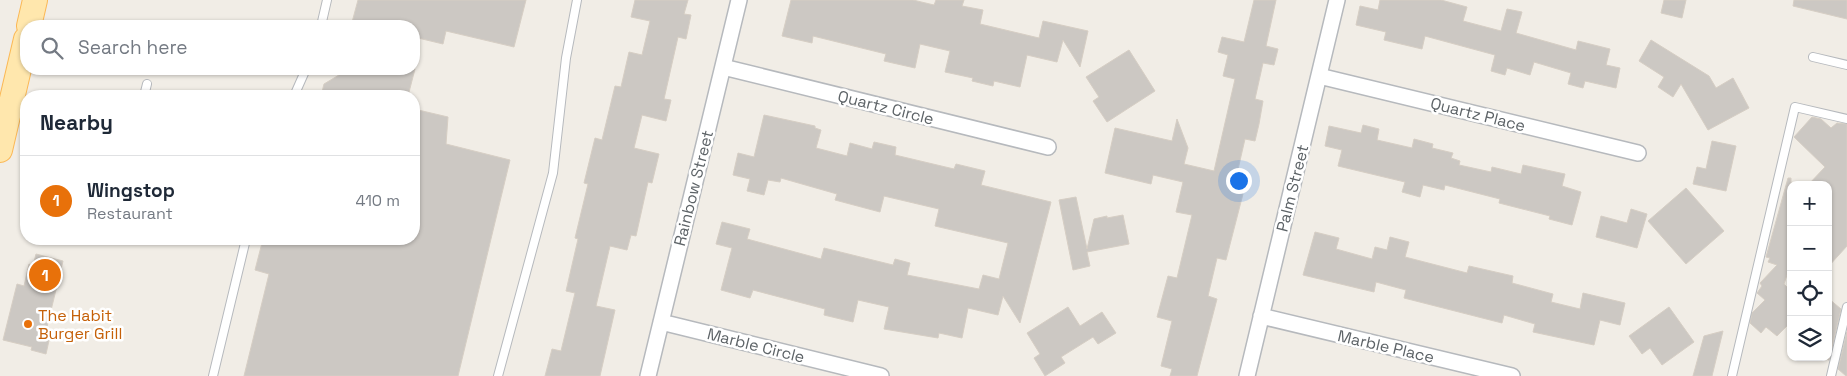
<!DOCTYPE html>
<meta charset="utf-8">
<style>
body{margin:0;font-family:"Space Grotesk",sans-serif;background:#f2f2f3;color:#1f2937}
.controls{position:absolute;right:15px;bottom:15px;display:grid;overflow:hidden;border-radius:10px;box-shadow:0 1px 4px #0004}
.controls button{width:45px;height:45px;display:grid;place-items:center;padding:0;border:0;border-bottom:1px solid #e0e1e3;background:#fff;color:#1f2937;font:25px sans-serif}
.you{position:absolute;left:1238px;top:180px;width:18px;height:18px;margin:-12px;border:4px solid #fff;border-radius:50%;background:#1a73e8;box-shadow:0 0 0 8px #1a73e833}
.badge{display:grid;place-items:center;width:32px;height:32px;border-radius:50%;background:#f52731;color:#fff;font-size:16px;font-weight:700}
.pin{position:absolute;translate:-50% -50%;border:2px solid #fff;box-shadow:0 1px 5px #0006}
.list{margin:0;padding:0;list-style:none}
h2{display:flex;justify-content:space-between;align-items:center;height:65px;margin:0;padding:0 20px;font-size:21px}
h2 small{font-size:16px;font-weight:400;color:#747a83}
.list li{display:grid;grid-template-columns:32px 1fr auto;gap:15px;align-items:center;box-sizing:border-box;height:90px;padding:0 20px;border-top:1px solid #e0e1e3}
.list b{display:block;font-size:19px;white-space:nowrap}
.list p{margin:0;font-size:16px;white-space:nowrap;color:#747a83}
.list em{font-size:16px;font-style:normal;color:#747a83}
.icon{flex:none;width:28px;height:28px;fill:none;stroke:currentColor;stroke-width:2;stroke-linecap:round;stroke-linejoin:round}
.map{position:relative;flex:none;width:1847px;height:376px;overflow:hidden}
.search{position:absolute;background:#fff;box-shadow:0 1px 4px #0004;left:20px;top:20px;width:400px;height:55px;display:flex;align-items:center;gap:12px;box-sizing:border-box;padding:0 18px;border-radius:20px;color:#747a83;font-size:19px}
.panel{position:absolute;background:#fff;box-shadow:0 1px 4px #0004;left:20px;top:90px;width:400px;height:155px;border-radius:20px}
.map>svg:first-child{display:block}
.building{fill:#ccc8c3;stroke:#d6cec4}
.lines{fill:none;stroke-linecap:round;stroke-linejoin:round}
.lane-casing{stroke:#b6b9bd;stroke-width:10}
.street-casing{stroke:#b6b9bd;stroke-width:18}
.primary-casing{stroke:#fbb855;stroke-width:26}
.lane{stroke:#fff;stroke-width:8}
.street{stroke:#fff;stroke-width:15}
.primary{stroke:#ffe7ad;stroke-width:24}
.food-dot{fill:#e8710a;stroke:#fff;stroke-width:2}
.labels{text-anchor:middle;stroke-width:5;stroke-linejoin:round;paint-order:stroke}
.street-label{font-size:16px;fill:#5d6367;stroke:#fff}
.food-label{font-size:16px;fill:#c56008;stroke:#fff;text-anchor:start}
</style>
<div class="map">
<svg width="1847" height="376" viewBox="0 0 1847 376">
<rect width="100%" height="100%" fill="#f1ede6"/>
<!-- building -->
<path class="building" d="M358,0H526L514,47L446,31L443,44L414,37V26H351Z
M635,0H688L684,14L691,15L686,39L678,37L664,99L671,100L666,121L642,115L634,148L659,154L652,183L648,182L636,236L631,235L627,250L610,246L596,306L615,310L600,376H545L552,349L561,351L575,293L566,291L578,239L575,238L588,184L584,183L595,138L602,140L615,86L621,87L629,52L642,55L650,21L631,17Z
M791,0H913L934,5L936,0H964L962,6L983,10L980,24L1039,38L1043,21L1088,31L1080,67L1063,40L1057,62L1027,55L1020,87L994,81L993,86L972,81L973,78L945,72L950,51L920,44L915,68L884,61L886,54L813,36L812,43L782,36Z
M1254,0H1276L1266,46L1278,49L1274,65L1263,63L1255,99L1263,101L1259,124L1255,141L1245,139L1233,191L1243,194L1226,260L1217,258L1208,296L1217,299L1197,376H1170L1172,369L1161,366L1172,321L1157,317L1168,276L1177,278L1192,215L1176,212L1183,182L1153,175L1151,184L1105,173L1115,128L1172,141L1177,119L1188,148L1184,164L1214,171L1235,79L1223,76L1228,55L1218,52L1222,37L1244,42Z
M1380,0H1441L1467,7L1463,21L1501,31L1507,9L1522,12L1516,33L1576,50L1578,41L1610,49L1606,65L1620,68L1616,88L1585,81L1583,88L1568,84L1571,73L1534,62L1530,75L1507,68L1505,75L1491,71L1495,55L1425,36L1422,49L1384,40L1386,32L1356,25L1360,6L1378,10Z
M1664,0H1686L1682,18L1661,13Z
M1794,0H1847V19L1793,6Z
M1651,40L1709,76L1716,88L1733,78L1749,108L1708,130L1681,84L1673,97L1658,87L1664,77L1639,61Z
M1129,50L1155,91L1107,122L1093,101L1099,97L1086,77Z
M341,69H415L408,96H321L324,84L339,75Z
M414,109L448,117L446,144L510,160L458,376H244L269,274L255,270L263,239H414Z
M764,115L815,126V128L821,130L816,148L847,156L850,143L872,149L874,142L896,147L895,155L954,169L956,164L985,171L981,185L1051,202L1020,323L1003,296L998,315L968,308L962,338L939,333L938,338L884,329L889,307L858,300L853,322L824,315L825,309L753,290L750,298L721,290L732,248L716,244L722,222L750,229L747,239L821,259L824,248L893,265L895,259L910,263L907,275L979,289L983,275L999,279L1008,243L935,226L939,209L884,196L880,212L835,200L837,194L781,178L780,182L768,180L764,195L747,191L750,179L733,175L738,153L754,157Z
M1812,117L1821,119L1831,128L1837,123L1847,124V246L1828,267V185H1808L1825,167L1794,137Z
M1363,125L1379,129L1377,140L1412,148L1414,139L1433,144L1432,148L1453,153L1451,158L1460,161L1459,165L1491,172L1492,167L1521,174L1523,165L1565,174L1562,186L1581,192L1572,225L1549,219L1550,216L1499,203L1500,199L1445,185L1444,190L1423,185L1420,197L1402,192L1405,182L1338,166L1342,150L1325,146L1329,126L1361,133Z
M1712,141L1736,146L1726,191L1693,184L1697,167L1706,169Z
M1788,178H1791V270L1789,269L1784,284L1791,291V322L1777,336L1766,327L1761,333L1750,323L1752,313L1765,300L1757,293L1762,286L1760,283L1777,265L1768,262L1770,258L1766,257Z
M1686,188L1724,231L1686,264L1648,221Z
M1076,197L1087,249L1094,219L1107,216V218L1123,215L1129,244L1087,252L1090,266L1073,270L1059,200Z
M1631,209L1647,214L1637,248L1596,237L1601,216L1627,223Z
M1315,232L1339,238L1336,249L1372,259L1375,247L1387,250L1390,237L1409,242L1405,257L1467,273L1469,266L1513,276L1512,283L1553,294L1551,302L1580,309L1583,293L1625,303L1620,325L1600,320L1594,345L1533,332L1535,324L1504,315L1502,323L1404,298L1406,290L1376,282L1374,292L1303,275Z
M36,254L63,261L45,335L50,336L46,354L31,350L32,347L3,340L17,284L24,286L29,264L33,266Z
M1828,298L1841,309L1829,360H1828Z
M1068,307L1080,326L1102,312L1116,333L1098,344L1093,337L1061,357L1065,363L1045,376L1034,358L1040,354L1027,333Z
M1669,307L1694,342L1662,365L1650,348L1642,354L1629,336Z
M1723,331L1712,376H1693L1704,336Z
M1847,332V376H1846L1838,369Z"/>
<g class="lines">
<defs>
<path id="lane" d="M321,26L327,0
M1813,57L1847,65
M144,96L147,84
M294,96L306,69
M213,376L246,239
M498,376L553,173L566,58L577,0
M1732,376L1795,107L1847,119
M1831,376L1847,307"/>
<path id="street" d="M723,67L1048,147
M1319,76L1638,153
M1261,316L1512,376
M661,322L881,376
M648,376L739,0
M1247,376L1337,0"/>
<path id="primary" d="M29,26L35,0
M0,150L26,39"/>
</defs>
<!-- lane casing -->
<use href="#lane" class="lane-casing"/>
<!-- street casing -->
<use href="#street" class="street-casing"/>
<!-- primary casing -->
<use href="#primary" class="primary-casing"/>
<!-- lane -->
<use href="#lane" class="lane"/>
<!-- street -->
<use href="#street" class="street"/>
<!-- primary -->
<use href="#primary" class="primary"/>
</g>
<!-- markers -->
<circle class="food-dot" cx="28" cy="324" r="5"/>
<g class="labels">
<!-- street labels -->
<g class="street-label">
<text transform="translate(886 107) rotate(14)" y="6">Quartz Circle</text>
<text transform="translate(1478 114) rotate(14)" y="6">Quartz Place</text>
<text transform="translate(693 188) rotate(-76)" y="6">Rainbow Street</text>
<text transform="translate(1292 188) rotate(-76)" y="6">Palm Street</text>
<text transform="translate(756 345) rotate(14)" y="6">Marble Circle</text>
<text transform="translate(1386 346) rotate(13)" y="6">Marble Place</text>
</g>
<!-- food labels -->
<g class="food-label">
<text x="38" y="321">The Habit<tspan x="38" dy="18">Burger Grill</tspan></text>
</g>
</g>
</svg>
<div class="controls">
<button>+</button>
<button>−</button>
<button><svg class="icon" aria-label="locate" viewBox="0 0 24 24"><circle cx="12" cy="12" r="6"/><path d="M12 2v4M12 18v4M2 12h4M18 12h4"/></svg></button>
<button><svg class="icon" aria-label="layers" viewBox="0 0 24 24"><path d="M12 4l9 5-9 5-9-5zM3 14l9 5 9-5"/></svg></button>
</div>
<div class="you"></div>
<div class="pin badge" style="left:45px;top:275px;background:#e8710a">1</div>
<div class="search"><svg class="icon" aria-label="search" viewBox="0 0 24 24"><circle cx="10" cy="10" r="6"/><path d="M15 15l6 6"/></svg>Search here</div>
<section class="panel">
<h2>Nearby<small></small></h2>
<ul class="list">
<li><span class="badge" style="background:#e8710a">1</span><div><b>Wingstop</b><p>Restaurant</p></div><em>410 m</em></li>
</ul>
</section>
</div>
